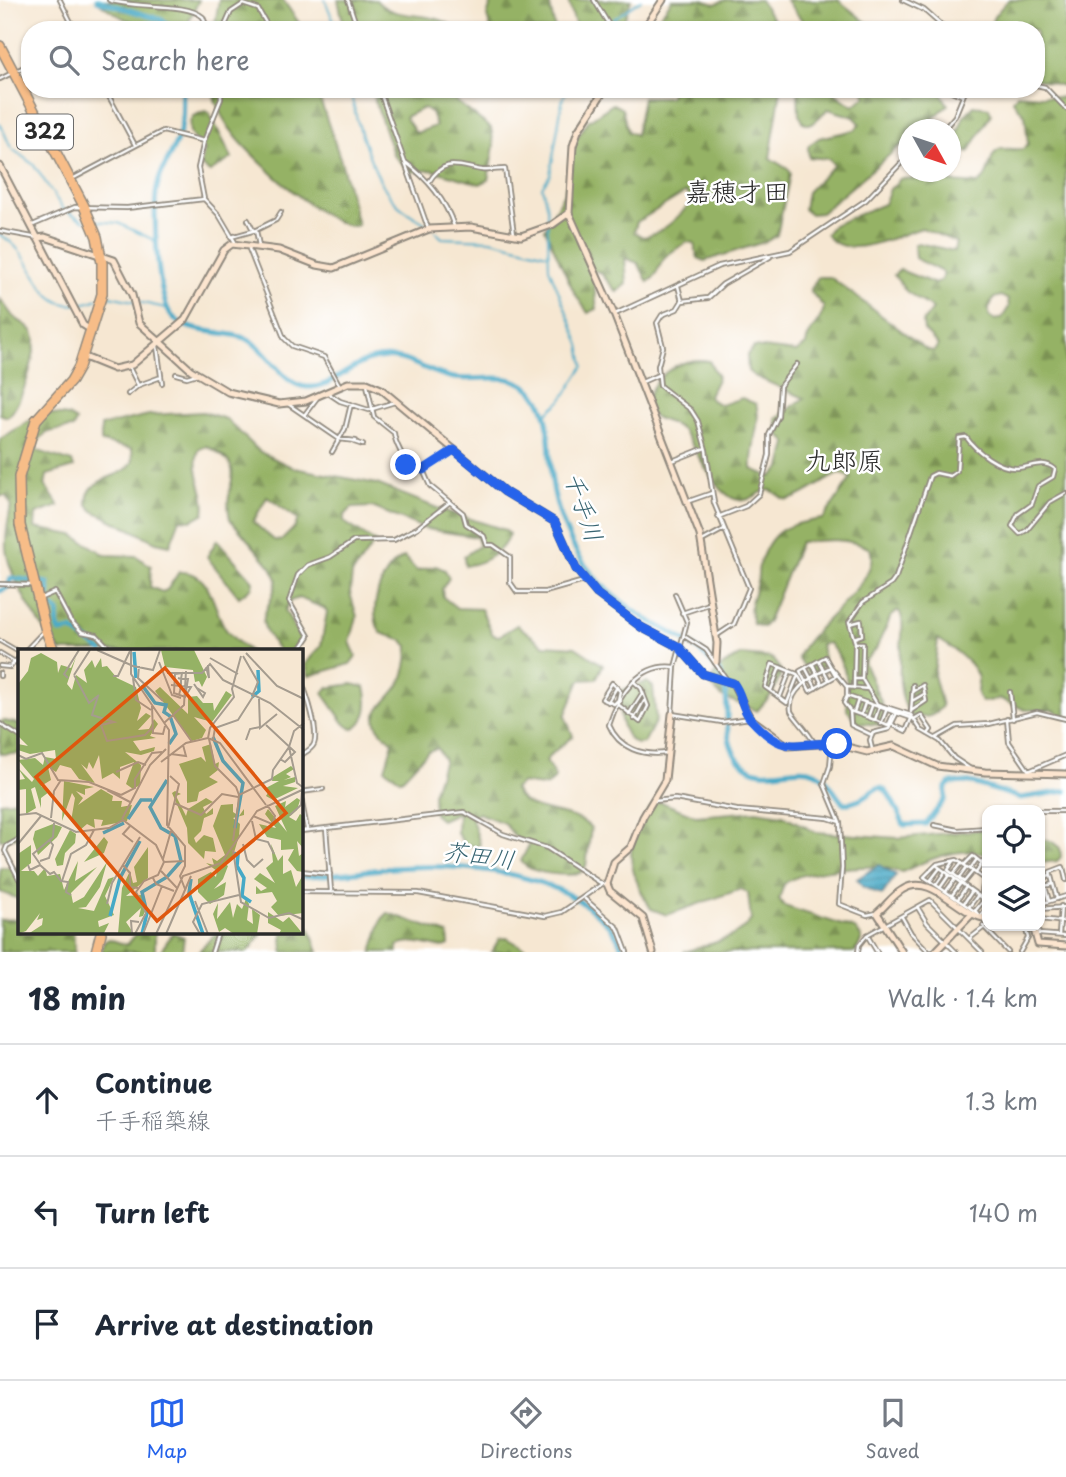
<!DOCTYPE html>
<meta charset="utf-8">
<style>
body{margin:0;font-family:"Playpen Sans","Klee One",sans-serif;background:#f6f6f7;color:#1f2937}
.controls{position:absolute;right:21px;bottom:21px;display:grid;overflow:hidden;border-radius:14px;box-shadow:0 2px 5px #0004}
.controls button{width:63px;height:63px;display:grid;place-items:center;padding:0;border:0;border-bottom:2px solid #e0e1e3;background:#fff;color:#1f2937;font:35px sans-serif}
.compass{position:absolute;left:898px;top:119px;width:63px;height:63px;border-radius:50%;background:#fff;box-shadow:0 2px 5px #0004;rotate:130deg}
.stop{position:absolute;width:21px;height:21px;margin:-16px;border:5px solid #2563eb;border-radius:50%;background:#fff}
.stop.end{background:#2563eb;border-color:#fff;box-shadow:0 2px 7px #0008}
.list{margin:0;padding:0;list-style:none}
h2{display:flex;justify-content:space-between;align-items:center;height:91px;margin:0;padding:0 28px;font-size:30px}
h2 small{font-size:23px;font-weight:400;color:#747a83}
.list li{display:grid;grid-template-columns:46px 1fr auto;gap:21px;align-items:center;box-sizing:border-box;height:112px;padding:0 28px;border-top:2px solid #e0e1e3}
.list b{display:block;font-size:26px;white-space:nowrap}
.list p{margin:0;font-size:23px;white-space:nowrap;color:#747a83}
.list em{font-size:23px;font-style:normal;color:#747a83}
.icon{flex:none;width:38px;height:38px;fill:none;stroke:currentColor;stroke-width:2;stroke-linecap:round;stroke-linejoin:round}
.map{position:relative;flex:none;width:1066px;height:952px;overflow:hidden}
.search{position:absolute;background:#fff;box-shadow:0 2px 5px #0004;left:21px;right:21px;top:21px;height:77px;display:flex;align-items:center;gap:18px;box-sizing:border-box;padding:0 24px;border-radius:28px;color:#747a83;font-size:26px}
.sheet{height:427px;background:#fff}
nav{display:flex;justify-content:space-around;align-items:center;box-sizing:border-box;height:98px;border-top:2px solid #e0e1e3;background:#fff;font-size:19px;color:#747a83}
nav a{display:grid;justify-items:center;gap:4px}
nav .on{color:#2563eb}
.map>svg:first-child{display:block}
.forest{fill:url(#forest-firs);stroke:#606e48;stroke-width:2;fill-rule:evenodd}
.water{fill:url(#water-rules);stroke:#386a78;stroke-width:2}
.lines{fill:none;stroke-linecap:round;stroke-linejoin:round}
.stream{stroke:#46a9c6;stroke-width:2}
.river{stroke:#46a9c6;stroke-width:5}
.street-casing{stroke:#90897e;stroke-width:6}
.secondary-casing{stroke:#90897e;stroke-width:9}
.highway-casing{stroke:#90897e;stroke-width:12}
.street{stroke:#fff;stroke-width:2.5}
.secondary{stroke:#fce5cf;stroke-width:5}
.highway{stroke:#f7bd88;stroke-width:9}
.route{stroke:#2563eb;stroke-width:9}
.labels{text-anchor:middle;stroke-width:5;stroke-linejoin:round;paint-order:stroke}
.shield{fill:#fff;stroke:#6b6b6b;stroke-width:2}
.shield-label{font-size:21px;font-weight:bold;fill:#2b2b2b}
.water-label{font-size:24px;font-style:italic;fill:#376471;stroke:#fff}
.quarter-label{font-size:26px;fill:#2b2b2b;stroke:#fff}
.inset-river{fill:none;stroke:#46a9c6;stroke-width:3.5}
.inset-road{fill:none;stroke:#a59c8f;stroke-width:2}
.view{fill:#df570e;fill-opacity:0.15;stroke:#df570e;stroke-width:3.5}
.inset-edge{fill:none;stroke:#2b2b2b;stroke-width:3.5}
</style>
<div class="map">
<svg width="1066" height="952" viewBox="0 0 1066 952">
<defs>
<pattern id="forest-firs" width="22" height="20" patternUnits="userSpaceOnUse" patternTransform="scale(1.75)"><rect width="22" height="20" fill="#95b265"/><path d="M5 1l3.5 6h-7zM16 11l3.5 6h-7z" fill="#7a9153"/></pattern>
<pattern id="water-rules" width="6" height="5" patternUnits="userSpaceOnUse" patternTransform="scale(1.75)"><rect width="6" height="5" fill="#46a9c6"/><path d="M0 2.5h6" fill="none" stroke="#3b8aa1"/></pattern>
</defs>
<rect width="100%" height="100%" fill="#fff"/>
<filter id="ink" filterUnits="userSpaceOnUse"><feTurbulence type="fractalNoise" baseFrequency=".0143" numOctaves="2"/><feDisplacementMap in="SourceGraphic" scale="14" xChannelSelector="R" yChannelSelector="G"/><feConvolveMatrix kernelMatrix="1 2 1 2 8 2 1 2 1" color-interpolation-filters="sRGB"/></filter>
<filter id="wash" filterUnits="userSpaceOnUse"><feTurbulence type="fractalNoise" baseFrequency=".00686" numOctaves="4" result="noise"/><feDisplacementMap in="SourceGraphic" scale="28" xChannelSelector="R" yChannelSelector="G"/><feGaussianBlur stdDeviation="1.57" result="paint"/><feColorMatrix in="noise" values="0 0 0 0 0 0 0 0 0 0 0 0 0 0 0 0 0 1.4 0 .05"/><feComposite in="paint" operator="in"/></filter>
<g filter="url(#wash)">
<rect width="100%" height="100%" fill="#f6e7d2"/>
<!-- forest -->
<path class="forest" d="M96,0H199L188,23L179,30C145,30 122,21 96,0Z
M219,0H283L304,30H214Z
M338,0H376C396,24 435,7 456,30H345Z
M492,0H549L555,30H491L487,16Z
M568,0H631L623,24L605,30H580L575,24Z
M672,0H702L715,4L726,0H760L780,30H662L660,16Z
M786,0H838L876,30H830L821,22L809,29Z
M1008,0H1066V87L1036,79V30H995C986,18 1001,10 1008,0Z
M212,89H302L319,97L341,161L358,225C333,235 254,158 237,138C225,124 216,106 212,89Z
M371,89H440L491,128L494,146L488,180L480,184L432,170L409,172L393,154ZM423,108L431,112L436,126L416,133L405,117Z
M673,89H781L770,158L789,170L790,174L777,235L767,241L705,261L698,258L694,243L687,242C679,248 670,251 664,259C657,268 659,275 648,282L638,263L625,258L627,284L617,292L600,272L592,270L597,309L588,313L574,292L545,229L565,191L573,144L588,121L613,104L622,109L628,132L636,135L643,97H669ZM686,192L692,201C680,216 662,234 643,237L634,232L637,222Z
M798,89H829L853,106L866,96L863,89H939L948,105L921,129L908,130V139L821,213L810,214L804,209L807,192L834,165L829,159L809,157L808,146L819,138L855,130L860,123L854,117L828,109L812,124H805L799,115Z
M1017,94L1066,98V718L1054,710H1025L1001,699L982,702C972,692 981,686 977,675C971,661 951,647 938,639L934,675L942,706C934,718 925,718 911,716C886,682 912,623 898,610L891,616L876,649L864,662L882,704L884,720L880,725L858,723L847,710C849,683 847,665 829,643L821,644L824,665L815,674L808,672L798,658C806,629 884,581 870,549C850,537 822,540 800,542L768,621L763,627L753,624C747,599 752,605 757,582C759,577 757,572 759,566C770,528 788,524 823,519L851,478L841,473C827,477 796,503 784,499C780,497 775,492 770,490C760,491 754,498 745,500C719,506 696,447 682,430C670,420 656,422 646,409C647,379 680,355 709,361L718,377L709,395L711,400L721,405L742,398L756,404C762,420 750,449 752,469L771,477L781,468L787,443L778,433L776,419L804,398L754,376L748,371L747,355L754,347L796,352L806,345C807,330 822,323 824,307L810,291L818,277H830L927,350L934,351L938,345L924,330L923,322L933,309L906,291L894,275L900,270L935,284L941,280L944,273L915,258L914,245L918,243L954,251L956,242L922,228C897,235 845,263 826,234L833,225L884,204L890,189L901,178L978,184C992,175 988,154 999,150C1006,147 1016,150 1023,149L1028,144L1025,115L1013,101ZM1001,296L1008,300L1009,307L1002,318L995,320L989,316V308L994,298Z
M974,106L989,108L991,114L969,152L957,148L954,142L964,116Z
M205,111L209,113L232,158L210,172L201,166L204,149C193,139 184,131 193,116Z
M0,299C5,304 8,311 13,316C20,323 31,325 34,335C39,350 20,410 7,417L0,414Z
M203,412L226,419L260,452L294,468L377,484L442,510L505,530L509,534C503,553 484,563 465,566L464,556L479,546L477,537L426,529L372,507L352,508L344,516V522L375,542L352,574L350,593L357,617L350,642L356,656L350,664L309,676L305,664L321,646L327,612L324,608L299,598L290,601L285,610L301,640L291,651H279C250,613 269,619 277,579L271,567L230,519C221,481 253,470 207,446L199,449C190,471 208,492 204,513L192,520L180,519L170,545L156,542L93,511L87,503C87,473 126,481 133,460L132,449L101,442V426L149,415ZM267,497L298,519L295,527L281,541L274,540L253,522Z
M42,413L68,416L76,421L73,428C56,431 40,429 36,448L38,451L72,462L74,467L47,475L45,485L59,506L36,514L35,528L73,535L106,555L136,556L151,566L150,587L162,592L167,590L179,572C212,570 212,607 225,628C230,637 241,644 249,651H61C40,627 10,580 6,549C5,533 9,519 11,504L6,496H0V439Z
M217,540L253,581L252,587L239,597L207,557Z
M404,557L417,571L436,566L445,570L449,578L442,589L443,597L457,608L481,609L493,635L499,636L517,625L544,645L575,647L603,665L596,679L580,680L565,716L573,736L550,755L546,761L555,777C549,791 534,784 522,783L514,789C526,818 571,806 591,828L586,866L580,873C566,877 529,874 521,861L530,843L516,838L504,823L478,813L472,819L480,844L477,847L465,845L457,833L458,812L441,820L434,814L433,794L444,760L437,748L428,751L401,780L385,769L393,742C358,716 383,709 399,685C406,674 408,658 408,646L402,640L381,633C366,611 381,568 404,557Z
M742,655L772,658L782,672L772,694L757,711L722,697L712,687C709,670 729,661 742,655Z
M647,682L653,687L656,720L644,743L636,744C620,735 617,707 621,690Z
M352,684L365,687C369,702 368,723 352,729L344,723L323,693L327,688Z
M5,721L19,724V754H0V722Z
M19,800V837L0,840V802Z
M661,802L696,816L756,811L783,815L815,832L898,838L987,829V855C961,845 927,860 902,872C894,871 888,868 881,867C859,866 800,870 784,884L779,899L784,906L855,929L862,938L856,952H683C703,946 739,939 751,920L748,893L741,889L667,915L651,909C625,866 623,843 654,803Z
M1040,839L1051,841L1060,848L1061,857L1057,861L1040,863Z
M0,867L19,868V899L0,892Z
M388,913L448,934L449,945C435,952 414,935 397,946L398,952H372L382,919Z
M19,919V933H73L75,952H0V920Z
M301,924L310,929L318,952H283L282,933H301Z
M137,933H155V952H101L104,942L109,939L127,945Z
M173,933L184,937L182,952H160Z
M216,933H261V935L248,952H198Z
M507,938L531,952H492L499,939Z"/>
<!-- water -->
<path class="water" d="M879,865L896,875L882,895L863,887L857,879Z"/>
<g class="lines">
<!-- stream -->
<path class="stream" d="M325,0L337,30
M617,30L612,20L641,0
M350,89C356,122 373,178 395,202C405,214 420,218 431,228
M0,123L11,148L34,165L63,209L85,221
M94,221L118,223L158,242
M435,231L442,238L491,240L547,254
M0,235C41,255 35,325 98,299
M105,295L166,308
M545,415L561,401L584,366L580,345L549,268L547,207L542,187L550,175L563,97L569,89"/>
<!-- river -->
<path class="river" d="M97,0L162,20L175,30
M183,89C182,103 184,119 180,131C175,151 161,167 157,187C152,209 157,302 173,317C191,336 225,329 247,339C269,350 282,386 307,387C331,389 350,364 373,359C404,351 425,373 454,378C479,382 508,370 530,389C555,410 547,452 552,481C556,510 568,541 585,565C600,585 622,603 643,617C670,633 697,643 717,669C736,694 717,737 740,761C763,785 792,762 815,772C829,779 833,792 843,803C881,804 874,756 904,825L926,824L945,799L946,787L950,783L969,782L1021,798L1066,791
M0,591L8,587L11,578L48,583L50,605L59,612L57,624L60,632L72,630L102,651
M301,876C331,876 361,871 392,868C452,863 538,869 588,907C605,920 618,931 623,952"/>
</g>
</g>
<g filter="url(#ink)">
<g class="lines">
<defs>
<path id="street" d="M60,0L75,30
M109,0C134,9 186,2 203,17L208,30
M348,0L358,30
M594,0L612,30
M903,0L924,10L941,25V30
M223,30L231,12L243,4L258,9L270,30
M0,79L30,64
M1036,85L1045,87L1066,109
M105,89L135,145
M221,89V99L204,141L198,168L204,199L219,215L235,242
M379,89L428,228
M947,89L963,96
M943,130L955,116L966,89
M404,161C427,178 445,199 454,226
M74,178L163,131L204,141
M429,182C444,157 458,166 482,170C490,171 498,169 505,169L514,234
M248,220L253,230
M33,225L75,207L127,208L204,199
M256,230L276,220L281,212
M0,231L38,238
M231,237L256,230L259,246
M249,249L284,338L292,346L324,357L340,386
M678,286L682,301L677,309L662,315L657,323L663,347L658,366L660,386L691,410L698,421L706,450L714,503L749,588L734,624L716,636
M682,301L708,298L723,284L770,257
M615,314L719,266L790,251L866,200L908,156
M157,346L162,383
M129,367L138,385
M176,374L187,377L197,374
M642,382L658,375
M367,385L374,417L394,433C395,445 403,453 406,465L423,470L454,450
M328,393L340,401L369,410L395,402
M128,394L139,385L161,377
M288,404L339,439L356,441
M305,414L317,398
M354,442L363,445
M332,452L345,429L351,404
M672,461L705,448
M423,470L430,486L463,513L466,524L484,536L487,545H493L510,557V582L517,592H545L584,581
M689,501L712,493
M718,517L746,506L759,494L769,455V435L778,416L780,386L797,364
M702,541L724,529
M0,584L31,585
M675,594L687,622L675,667L672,714L722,722L750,718
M41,598L55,592L70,620L82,632L97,635L112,651
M682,613L709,604
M850,624L861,621L862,635L854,638
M684,636L706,650L727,680
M0,641L19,652
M855,643H863L862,679
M25,651L42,633
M299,651L309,636L289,601L298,575L308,565L330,557L354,541L394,540L417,528L450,502
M0,653L15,662
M825,657L836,676L810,691L800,671Z
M819,661L829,680
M813,665L822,684
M0,666L10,667L19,658
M806,669L816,688
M0,673V676
M798,675L787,703L765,687L772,664L797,674L798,675L802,682
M854,679H862L868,689
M301,681C307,694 319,731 314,744C312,749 306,752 301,755
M847,687V696L914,719L921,715L931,730L928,734
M854,688L855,642L849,622L863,602L891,584L896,577L930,476L936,473L950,476L957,471L959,438L966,437C976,451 999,469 1017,468C1032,467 1043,459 1055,469L1053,477L1038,486L1032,504L1018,514L1012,526L1020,534L1027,530L1050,502L1066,493
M771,690L780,667
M1010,692L1013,719
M847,696L844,703L850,711L875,720L879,708
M780,697L790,671
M618,700L614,704L602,699L612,683L620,691L618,700L620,702
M912,701L924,694
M608,702L617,687
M619,705L640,722L648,706L641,688L633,681
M850,711L851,725L872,735
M911,711L926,701L923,685L912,692
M854,712L858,700
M911,712L913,685
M629,714L643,692
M861,715L865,703
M868,717L872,706
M634,719L644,701
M1007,719L1009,742L1029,771L1066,755
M875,720L888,726L893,715
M0,724L19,736
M881,724L886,711
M893,725L906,731L911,719
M936,738L957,726L989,724L1037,712L1066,719
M814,743C810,733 792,715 791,711C787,689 816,674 831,667L847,687L868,689L877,704L911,715L921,730L940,741L954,758L972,770
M832,744L830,766L824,784L840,822L842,868L839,904L867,915L877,913
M872,749L870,740L873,733L889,729L896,715
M666,753C643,756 619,749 609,725C619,694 640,662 675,667
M301,792L323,789
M301,798L307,829
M654,801L675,799L737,810L828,818L840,822
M1040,811H1066
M934,825L958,830L987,828
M326,828L331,891
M301,831L464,812L503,834L547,848L602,884
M19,839L7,846L5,851L19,879
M954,861L948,870L964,882L973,871
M937,864L957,860L984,879L981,898
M964,865L973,856L982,863L976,873
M970,869L977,859
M301,871L330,874
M953,874L962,863
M959,878L967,867
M1040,878L1051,876
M930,881L940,868
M936,885L945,872
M1045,886L1049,901
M1040,887L1053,884
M940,888L949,875
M947,890L955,879
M301,892L418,893L545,916L562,912L602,884H607
M952,895L961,883
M585,899L618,928L627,952
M958,899L966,887
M1057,899L1050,872L1063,867L1066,880
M964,903L972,891
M1040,904L1066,896
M969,907L978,895
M918,908L927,923L956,952
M1040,909L1066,907
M975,911L984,900
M979,914L924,877L936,865L987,902
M981,916L987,907
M902,917L911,933L929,952
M1040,919L1066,922
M983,926L1008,952
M1037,926L1039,934L1066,936
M1059,935L1061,906
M969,939L987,925
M212,952L218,933
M858,952L859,945L867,935
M877,952L867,935L930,900L982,952
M1020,952L1028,938L1025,926"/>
<path id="secondary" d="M643,30L663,0
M0,166L83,325L91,330
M569,213L614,314L700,535L717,643L716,662
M38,238L45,237L114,260L132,295L139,323L191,370L228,392L279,404L306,401L348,383H367L381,389L505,492L555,522L576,569L597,594L641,627L679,647L703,674L733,683L750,718L788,746L832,743L867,752L894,746L937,766L985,772L1066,774
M82,356L114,369L132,365L185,320L224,250L232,244L279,250L317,265L334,268L429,229L471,227L521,236L552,225L569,213L573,146L578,131L605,89
M1033,926L1038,944L1066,946
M653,952L643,918L610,891L607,884L614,862L631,847L643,817L665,780L672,714
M902,952L877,913C886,906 892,896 902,890C932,871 958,915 987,919
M935,952L972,914"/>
<path id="highway" d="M0,46L84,206L97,237L102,263V294L79,367L71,381L36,420L19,477L20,525L46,631L54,651
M96,952L101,933"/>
</defs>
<!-- street casing -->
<use href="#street" class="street-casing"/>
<!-- secondary casing -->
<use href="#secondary" class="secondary-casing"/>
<!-- highway casing -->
<use href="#highway" class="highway-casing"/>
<!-- street -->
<use href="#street" class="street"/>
<!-- secondary -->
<use href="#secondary" class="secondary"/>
<!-- highway -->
<use href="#highway" class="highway"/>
</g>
</g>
<g class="lines" filter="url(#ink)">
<!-- route -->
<path class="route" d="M406,465L423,470L454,450L505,492L555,522L576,569L597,594L641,627L679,647L703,674L733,683C742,693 741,708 750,718C786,759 795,740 837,744"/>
</g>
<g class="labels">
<!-- shield labels -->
<rect class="shield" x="17" y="114.5" width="56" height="35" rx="5"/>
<g class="shield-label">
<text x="45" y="139">322</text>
</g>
<!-- water labels -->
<g class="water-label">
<text transform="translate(583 507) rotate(71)" y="8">千手川</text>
<text transform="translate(479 856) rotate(8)" y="8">芥田川</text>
</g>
<!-- quarter labels -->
<g class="quarter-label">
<text x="737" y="201">嘉穂才田</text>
<text x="844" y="470">九郎原</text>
</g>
</g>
<!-- overview -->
<g transform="translate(18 649)">
<rect width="285" height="285" fill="#f6e7d2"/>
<path d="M143,1H176L189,28L184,38L181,32L177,33L175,21L147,18ZM23,4L39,13L40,24L43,16L53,19L58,8L49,35L54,41L58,26L69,34L66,21L74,11L77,19L83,9L84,18L89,17L99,29L118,38L123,59L119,72L128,64L133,67L120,81L131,80L136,70L140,75L132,87L138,89L115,92L122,102L137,98L136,102L123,106L107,103L123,116L122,136L115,140L108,135L116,113L102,118V130L95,124L84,130L81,106L75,120L71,113L69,120L63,115L77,134L61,130L53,119L42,116L38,123L30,118L33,131L23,137L31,143L23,149V159L17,138L13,140L18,159L8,165V140L0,141V131L7,130L0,119L14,133L16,130L0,111L17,109L25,116L27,108L38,110L37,101L12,105L0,101V95L10,97L1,88L0,35L10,22L13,9ZM142,38L170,65V48L179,47L185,54H195L196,62L208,42L214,46L194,73L176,68L188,81L184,89L174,92L137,42ZM193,95L197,115L201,113L200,121L191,128L200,133L181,143L179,152L169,154V133L161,115L183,108L188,113L184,98ZM273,117L276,120L268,125L273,128L266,131L277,128V133L265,137L280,139L255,151L248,147L251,142L246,140L261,132H254L255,128ZM46,132L76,138L67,140V146L58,142L65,149L60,156L83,140L95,147L94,152H104L103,158L114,156L109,172L83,177L85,171L76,170L77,179L69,175L62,181L53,172L57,149L54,144L44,172ZM157,142L163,145L158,147L168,167L170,160L188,149L195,153L185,158L188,165L195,159V165L186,169L183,182L176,189L178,194L186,186L195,189L198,203L187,202L186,210L170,194L169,179L154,144ZM279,149L282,151L279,161L271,168L278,172L282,165L285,167V199L279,192L281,207L285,204V223L279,222L270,211L276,200L263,201V191L249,188L241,175L258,179L247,165L250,160L269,183L257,157L268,152L267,158ZM215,155V163L221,167L226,160V166L215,169L222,175L221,187L215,207L206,214L210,217L205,230L196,240L208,233L206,246L192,255L180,243V230L193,223L198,228L199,222L188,214L196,216L194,209L199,212L207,206L195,177L203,156ZM35,175L44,178L39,188L20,206L15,190L17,182ZM52,181L58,185L57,194L47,204L45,216L39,217L37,210ZM86,188L90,193L86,204L66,213ZM253,195L260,212L265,206V225L273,221L278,238L285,226V264L261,267L253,258L259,252L254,243L238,245V237L243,242L249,239L236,230L242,224L257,234L248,219L255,213ZM13,196V214L3,222H16L20,227L27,219L29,227L42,225L46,241L60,212L57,232L79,218L53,244L55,254L66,248L89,213L82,238L68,258L60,259L76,262L90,230L96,228L87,247L96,266L80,272L81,278L91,274L86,284L10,285L24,276L25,269L19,271L22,264L8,282L0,285V205ZM130,198V229L108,247L124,246L128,260L125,267L121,268L123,259L108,273L116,285H100L104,239L112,222L115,234L119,233L116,218ZM228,250L231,255L229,271L235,275L234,260L242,266L239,285H216L207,279L201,283L195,265L200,254L199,270L212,253L215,269L219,255L224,260ZM250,263L265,273L271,268L285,285H261L263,281L250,274Z" fill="#95b265"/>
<path class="inset-river" d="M116,3L118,29M124,36L137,54L148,56L146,63L152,67L158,85L151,95M234,48L241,42L240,21M195,88L205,112L225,134L217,179M110,170L123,151H134M85,184L106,174M216,204L220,206L219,217L226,229L224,247L233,253M173,230L171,244L185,285M92,267L102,229L122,192M124,285L129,264L124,243L149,228L163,212L157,187L143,179L132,158L149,131"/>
<path class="inset-road" d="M79,1L115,17L135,21L142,1M113,1V25L151,81L149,176L167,197V217L162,227L167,240M228,4L259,37L286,50M225,7L240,33L235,45M192,9L220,25M141,13L154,46L163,49M121,17L120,29L145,52M188,18L191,29L190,16M149,24H184L192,15L205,31L252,54L286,81M56,26L71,54L81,46M56,26L72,1M95,27H100L112,2M50,29L46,25L61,1M115,29L118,51L133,61M160,29L163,30H170L167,48L156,44L157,25L164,24L163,30V37L162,42L161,46M176,35L185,48L187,44L179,39M153,36L173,38L167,48M80,47L74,66L96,73L83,76L89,92L127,86L135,78M241,50L242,79L259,65M134,57L135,84L145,85L147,77M155,66L174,93M146,74L166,56L168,22M286,74L276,82L271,98L279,134L286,139M248,76L277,103L267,113L262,110M190,89L192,79L216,48L214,40L223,7M190,89L202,94L248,156M191,90L197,117L218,138L221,146M195,91L197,79L220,71L236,46M228,91L232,80L242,78M153,105L168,107L165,96M0,106L8,110L24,104L40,131L71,133L103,146M143,113L168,94L190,89M98,123L120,113L128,116M89,141L112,153M103,146L117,139V130L134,104L144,103M156,154L183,166L204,145L220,148M220,157L221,146L254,130L255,121L271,98M0,166L18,164L58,183L91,179L105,171L138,196L146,213L167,212M272,166L283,156L284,141M235,167L254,175L257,167L249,156M33,169L36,142L43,131M104,170L132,116L148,100M234,172L238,190L250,193L256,205M113,176L105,185L115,193M150,179L161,135L152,127M215,192L220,157M0,195L23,167M225,195L229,211L236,218L245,210M215,201L223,253L251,269L271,264L286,271M145,210L153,182M22,212L31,209L35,196L31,191M22,215L15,205L35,188L36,174M10,216L12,221L22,216L32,225L36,223L43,232L50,233L48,243L53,246M105,216L112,224V238L120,239M143,222L159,239M135,229L138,235L156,242M44,232L53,205L68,196L76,181M177,252L190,285M89,255L94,234L122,188M128,264L118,243L126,232L140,226L146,213M114,285L113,272L121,273M117,285L128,264M125,285L144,237M138,285L165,227L203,214L239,162L286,140M148,285L173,227M182,285L175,273L184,255L221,246"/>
<path class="view" d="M147,19L268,164L139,272L18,128Z"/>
<rect width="285" height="285" class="inset-edge"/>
</g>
</svg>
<div class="controls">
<button><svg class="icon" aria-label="locate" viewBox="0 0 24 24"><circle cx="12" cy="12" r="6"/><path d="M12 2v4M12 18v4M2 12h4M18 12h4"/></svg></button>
<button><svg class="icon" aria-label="layers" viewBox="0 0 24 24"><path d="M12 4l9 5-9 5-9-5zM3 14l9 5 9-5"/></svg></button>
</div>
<svg class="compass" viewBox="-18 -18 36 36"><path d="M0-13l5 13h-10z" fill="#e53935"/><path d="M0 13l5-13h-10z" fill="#747a83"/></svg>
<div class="stop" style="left:837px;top:744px"></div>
<div class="stop end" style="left:406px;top:465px"></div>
<div class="search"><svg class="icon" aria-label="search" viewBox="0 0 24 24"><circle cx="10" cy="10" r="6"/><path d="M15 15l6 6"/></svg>Search here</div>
</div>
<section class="sheet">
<h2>18 min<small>Walk · 1.4 km</small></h2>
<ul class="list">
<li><svg class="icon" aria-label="ahead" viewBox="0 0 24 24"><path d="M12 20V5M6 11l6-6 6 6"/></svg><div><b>Continue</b><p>千手稲築線</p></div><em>1.3 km</em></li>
<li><svg class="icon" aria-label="left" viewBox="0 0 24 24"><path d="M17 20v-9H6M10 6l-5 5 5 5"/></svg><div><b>Turn left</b></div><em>140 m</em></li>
<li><svg class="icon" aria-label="arrive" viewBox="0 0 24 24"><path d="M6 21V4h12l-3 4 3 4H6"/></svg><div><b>Arrive at destination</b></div></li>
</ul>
</section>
<nav>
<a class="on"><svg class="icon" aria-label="map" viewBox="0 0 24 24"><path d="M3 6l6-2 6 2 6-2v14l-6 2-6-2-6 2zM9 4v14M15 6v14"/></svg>Map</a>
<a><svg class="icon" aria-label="directions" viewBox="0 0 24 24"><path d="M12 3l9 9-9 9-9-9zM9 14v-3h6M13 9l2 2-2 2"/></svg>Directions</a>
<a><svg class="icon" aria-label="saved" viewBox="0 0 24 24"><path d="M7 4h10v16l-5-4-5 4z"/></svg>Saved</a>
</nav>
